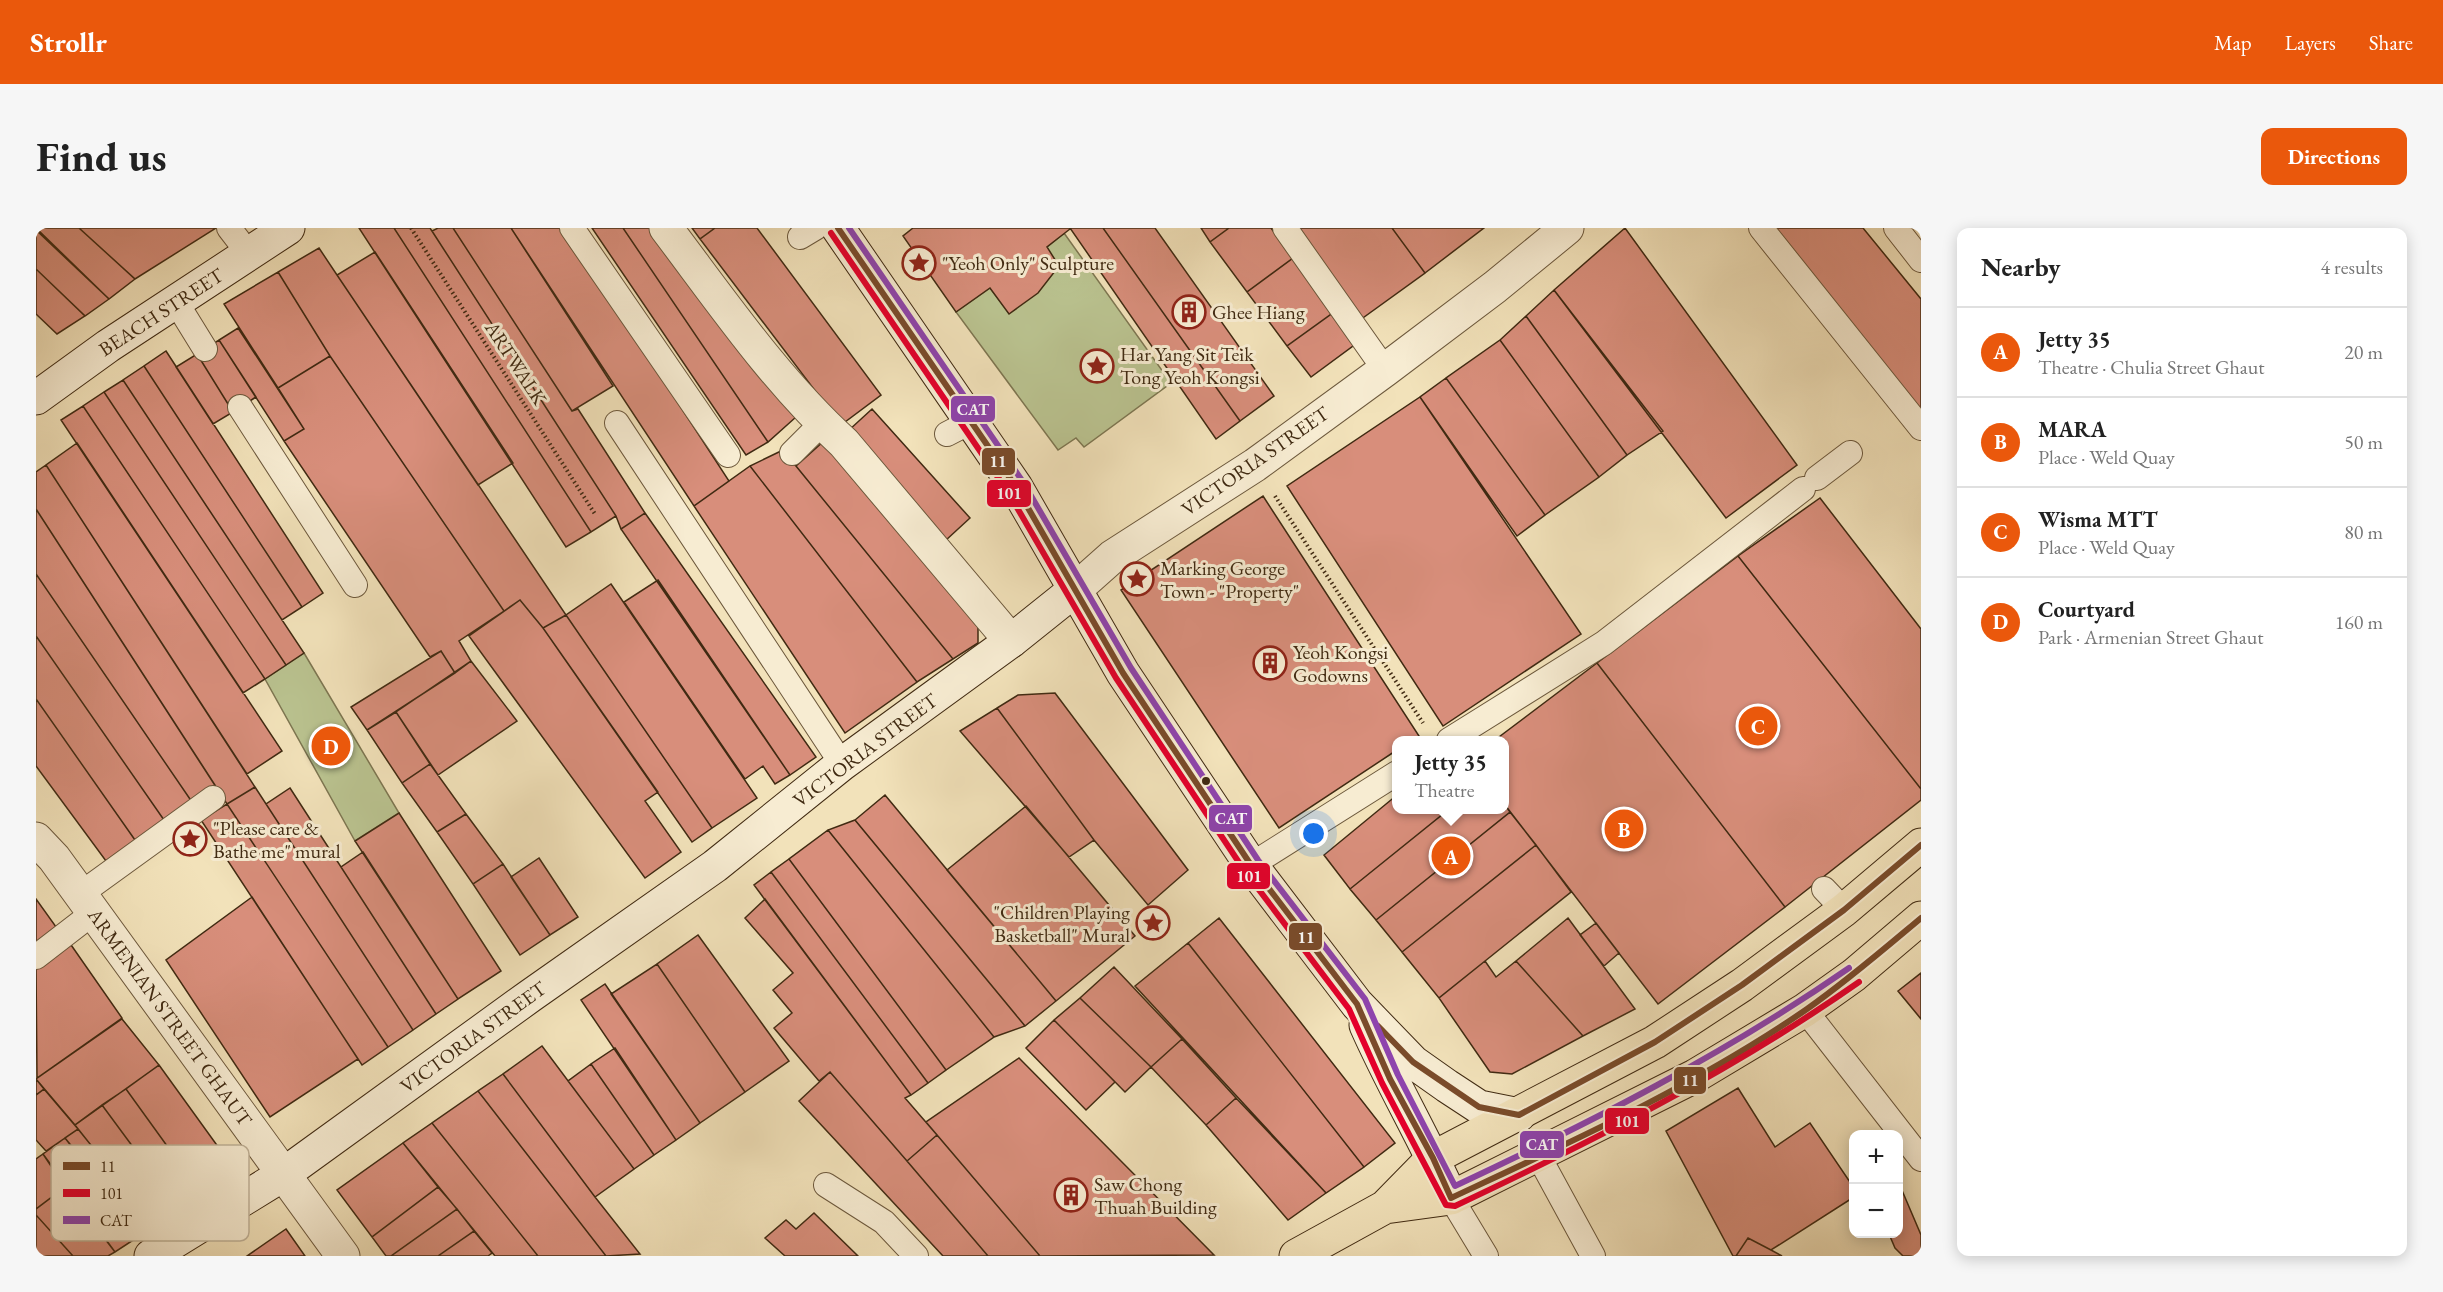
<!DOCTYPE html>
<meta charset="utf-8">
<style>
body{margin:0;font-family:"EB Garamond",serif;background:#f6f6f6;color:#222}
.controls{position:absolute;right:18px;bottom:18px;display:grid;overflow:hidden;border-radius:12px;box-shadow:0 3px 15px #0003}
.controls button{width:54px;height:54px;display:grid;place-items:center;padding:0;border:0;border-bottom:2px solid #e0e0e0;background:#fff;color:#222;font:30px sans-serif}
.you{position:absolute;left:1278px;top:606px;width:21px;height:21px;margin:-15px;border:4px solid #fff;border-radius:50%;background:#1a73e8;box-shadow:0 0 0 9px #1a73e833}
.badge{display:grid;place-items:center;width:39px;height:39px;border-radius:50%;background:#ea580c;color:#fff;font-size:20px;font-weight:700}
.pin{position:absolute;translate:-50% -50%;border:3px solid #fff;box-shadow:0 2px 6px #0006}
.popup{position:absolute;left:1356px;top:508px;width:117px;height:78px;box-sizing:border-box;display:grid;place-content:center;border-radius:12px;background:#fff;filter:drop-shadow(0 2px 4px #0005);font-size:20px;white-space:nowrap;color:#767676}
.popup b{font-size:22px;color:#222}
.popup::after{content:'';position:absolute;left:50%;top:100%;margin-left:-12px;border:12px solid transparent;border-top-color:#fff}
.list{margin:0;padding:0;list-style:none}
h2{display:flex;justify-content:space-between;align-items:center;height:78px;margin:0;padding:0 24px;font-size:26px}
h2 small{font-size:20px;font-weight:400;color:#767676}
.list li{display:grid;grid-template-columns:39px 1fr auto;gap:18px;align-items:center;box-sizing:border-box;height:90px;padding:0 24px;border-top:2px solid #e0e0e0}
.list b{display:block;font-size:22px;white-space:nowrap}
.list p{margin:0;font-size:20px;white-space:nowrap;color:#767676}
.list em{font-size:20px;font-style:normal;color:#767676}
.map{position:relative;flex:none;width:1885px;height:1028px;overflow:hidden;border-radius:12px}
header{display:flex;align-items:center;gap:36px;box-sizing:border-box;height:84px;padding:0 30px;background:#ea580c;color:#fff}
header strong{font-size:28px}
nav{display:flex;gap:33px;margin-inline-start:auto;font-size:21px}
.intro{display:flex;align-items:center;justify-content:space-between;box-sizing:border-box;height:144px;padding:0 36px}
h1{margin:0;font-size:42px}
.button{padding:15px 27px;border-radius:12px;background:#ea580c;color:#fff;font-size:21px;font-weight:700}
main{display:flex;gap:36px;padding:0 36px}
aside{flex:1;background:#fff;border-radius:12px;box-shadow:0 3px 15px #0003}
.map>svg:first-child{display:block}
.green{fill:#bac390;stroke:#7d7651;stroke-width:1.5}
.building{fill:#d88e7b;stroke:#402a12;stroke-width:1.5}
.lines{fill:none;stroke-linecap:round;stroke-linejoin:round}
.lane-casing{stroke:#6c583c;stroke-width:26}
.street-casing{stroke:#6c583c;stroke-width:35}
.secondary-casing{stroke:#402a12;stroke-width:35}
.primary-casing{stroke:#402a12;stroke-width:35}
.path{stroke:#402a12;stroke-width:4;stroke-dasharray:1.5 3;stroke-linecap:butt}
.lane{stroke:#f7ecd2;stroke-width:24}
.street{stroke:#f7ecd2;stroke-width:33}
.secondary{stroke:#f7ecd2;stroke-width:33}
.primary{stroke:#f2e2ba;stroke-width:33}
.bus-1-casing{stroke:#f7ecd2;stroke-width:10}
.bus-2-casing{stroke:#f7ecd2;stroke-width:10}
.bus-3-casing{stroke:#f7ecd2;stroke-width:10}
.bus-1{stroke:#7a4b2a;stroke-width:6}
.bus-2{stroke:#e4002b;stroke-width:6}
.bus-3{stroke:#8e44ad;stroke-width:6}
.bus-dot{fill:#402a12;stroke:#f7ecd2;stroke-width:2}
.labels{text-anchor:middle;stroke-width:6;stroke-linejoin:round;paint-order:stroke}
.poi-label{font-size:20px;fill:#402a12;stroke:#f7ecd2;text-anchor:start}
.street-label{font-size:20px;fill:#402a12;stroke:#f7ecd2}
.key{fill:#f7ecd2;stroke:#c0b298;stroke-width:1.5}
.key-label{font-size:16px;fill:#402a12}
.line-badge{stroke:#f7ecd2;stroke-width:2}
.badge-label{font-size:16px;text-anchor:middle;font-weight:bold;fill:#fff}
</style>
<header>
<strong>Strollr</strong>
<nav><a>Map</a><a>Layers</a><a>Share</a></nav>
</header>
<div class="intro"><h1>Find us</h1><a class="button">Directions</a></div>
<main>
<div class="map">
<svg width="1885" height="1028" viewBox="0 0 1885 1028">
<rect width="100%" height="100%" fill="#f2e2ba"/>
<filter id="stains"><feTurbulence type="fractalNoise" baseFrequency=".00333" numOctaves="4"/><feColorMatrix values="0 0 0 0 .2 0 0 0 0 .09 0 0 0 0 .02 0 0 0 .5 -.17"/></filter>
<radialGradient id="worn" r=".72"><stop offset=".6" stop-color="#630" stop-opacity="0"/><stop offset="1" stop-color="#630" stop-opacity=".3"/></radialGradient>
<!-- green -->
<path class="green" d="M1028,5L1135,155L1048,219L1040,210L1022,222L920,84L954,60L973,85L1011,19Z
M268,425L363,585L319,613L229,451Z"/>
<!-- building -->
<path class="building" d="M0,0H43L99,51L73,71Z
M43,0H180L99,51Z
M323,0H358L555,304L530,319Z
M358,0H394L580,288L555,304Z
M402,0H417L536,183L542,181L609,285L585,301L580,288L396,3Z
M417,0H475L577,158L536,183Z
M475,0H528L693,253L658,278Z
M556,0H587L732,214L710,227Z
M587,0H621L760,189L732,214Z
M656,0H679L664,11Z
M679,0H721L845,167L805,197L664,11Z
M877,0H1034V1L1011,19L1023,38L1002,65L973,86L954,60L920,84L867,8Z
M1067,0H1119L1238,168L1204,193Z
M1067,0L1204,193L1180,211L1034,0Z
M1165,0H1193L1174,14Z
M1193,0H1235L1257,30L1211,64L1174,14Z
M1258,0H1356L1389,45L1324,92Z
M1356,0H1448L1389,45Z
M1589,0L1761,237L1690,290L1518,62Z
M1736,0H1827L1885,71V183Z
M0,2L73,71L49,88L0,41Z
M283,20L301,47L530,387L507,400L484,372L468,383L294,128L242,44Z
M339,24L477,235L442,257L301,47Z
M1257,30L1298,84L1251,118L1211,64Z
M0,41L49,88L21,106L0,86Z
M242,44L294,128L242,160L188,76Z
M1518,62L1627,203L1591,227L1490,88Z
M1298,84L1321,115L1275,149L1251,118Z
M1490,88L1591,227L1563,249L1464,112Z
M202,100L268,201L248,213L183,112Z
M183,112L220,169L197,184L161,126Z
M1464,112L1563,249L1509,287L1410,150Z
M130,123L287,365L266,379L108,138Z
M161,126L197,184L177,196L140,139Z
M294,128L468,383L423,413L435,433L419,445L405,423L394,429L248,213L268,201L242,160Z
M108,138L266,379L246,392L87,152Z
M1410,150L1509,287L1481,308L1384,169Z
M87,152L268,425L250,437L68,164Z
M68,164L250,437L229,451L47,178Z
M1384,169L1545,406L1407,498L1251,258Z
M47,178L229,451L207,465L25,192Z
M836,181L934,290L909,313L812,203Z
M788,213L942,392V415L917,431L760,238Z
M41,215L246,523L211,546L10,237Z
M745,223L760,238L917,431L881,454L714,238Z
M10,237L219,559L191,576L0,281V244Z
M714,238L881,454L809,505L658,278Z
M1227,268L1383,508L1376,512H1361V522L1243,600L1085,362Z
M1784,270L1885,401V561L1702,328Z
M0,281L179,557L156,574L0,346Z
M609,285L780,529L754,547L585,301Z
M1702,328L1885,561V572L1749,679L1561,435Z
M0,346L156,574L128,592L0,408Z
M622,352L754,547L739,556L727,538L709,551L588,374Z
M575,356L721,570L676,600L530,387Z
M484,372L507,400L622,564L609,573L645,624L609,650L433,408Z
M530,387L676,600L656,614L507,400Z
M0,408L128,592L99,612L0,471Z
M405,423L419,445L331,502L315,479Z
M435,433L481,493L402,547L360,484Z
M1561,435L1749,679L1622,776L1469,577V512H1459Z
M1019,465L1152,642L1112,677L1058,612L961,480L982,467Z
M0,471L99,612L70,633L0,538Z
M961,480L1058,612L1033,629L924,503Z
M360,484L394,536L366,555L331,502Z
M394,536L430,586L401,604L366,555Z
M219,559L377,802L352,819L191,576Z
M254,560L400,786L377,802L230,576Z
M849,567L1020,773L989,798L819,592Z
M1361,567V582H1412L1314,661L1288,627Z
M191,576L352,819L326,837L165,592Z
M1469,577L1474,584L1340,692L1314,661L1412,582H1469Z
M990,578L1099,708L1020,773L911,642Z
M1474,584L1500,617L1366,724L1340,692Z
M363,585L465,743L422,771L319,613Z
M430,586L467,636L437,656L401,604Z
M819,592L989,798L958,809L792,602Z
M792,602L958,809L910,842L753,631Z
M1500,617L1535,664L1403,770L1366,724Z
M327,624L422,771L400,786L305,639Z
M503,630L542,689L514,707L475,649Z
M753,631L910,842L892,855L735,644Z
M467,636L514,707L484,727L437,656Z
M735,644L892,855L875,867L718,657Z
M216,669L322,831L234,889L130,732Z
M0,671L23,703L0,721Z
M729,671L875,867L869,870L901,907L871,933L794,844L783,853L738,800L756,785L737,762L757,745L709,690Z
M1183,690L1359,915L1328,939L1152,715Z
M1532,690L1599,781L1547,808L1480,733Z
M1560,695L1583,725L1568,738L1544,707Z
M662,707L753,833L709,864L621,736Z
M33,714L86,790L1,850L0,739Z
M1152,715L1328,939L1290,965L1099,758Z
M1449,733L1460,749L1480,733L1547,808L1476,846L1454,844L1403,770Z
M621,736L709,864L664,895L575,766Z
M1078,739L1146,811L1115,839L1044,770Z
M1885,745V791L1862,763Z
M569,756L664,895L640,912L545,772Z
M1044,770L1115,839L1089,864L1018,792Z
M86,791L123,837L39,897L0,851Z
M1018,792L1079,854L1050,882L990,820Z
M1146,811L1200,870L1170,897L1115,839Z
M506,818L598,941L559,969L467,846Z
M579,820L640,912L618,927L555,836Z
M983,830L1178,1027L1004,1028L890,894Z
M555,836L618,927L598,941L532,853Z
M123,837L188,927L186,953L165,965L90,861Z
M794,844L871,933L952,1028H907L763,873Z
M467,846L559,969L604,1026L570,1028L442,863Z
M0,851L8,861L0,867Z
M1702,860L1739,919L1774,895L1818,960V969L1735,1022L1712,1010L1700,1028H1697L1630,903Z
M8,861L42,901L10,923L0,912V867Z
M90,861L165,965L142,980L66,877Z
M442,863L570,1028H502L396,895Z
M1200,870L1290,965L1252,992L1170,897Z
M66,877L142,980L118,997L39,897Z
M396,895L502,1028H459L367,915Z
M42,901L100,973L87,981L29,910Z
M901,907L1004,1028H952L871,933Z
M29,910L105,1007L79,1024L7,926Z
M367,915L402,959L336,1009L301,962Z
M7,926L29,959L0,981V931Z
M1862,953L1885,1007V1028H1867L1859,1020L1853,1006H1862Z
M29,959L79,1024L72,1028H37L0,987V981Z
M402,959L421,981L355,1028H350L336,1009Z
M421,981L438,1003L402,1028H355Z
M778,985L822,1028H749L729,1010L750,992L760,1001Z
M0,987L37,1028H0Z
M250,1001L269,1028H211Z
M438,1003L456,1025L452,1028H402Z
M1712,1010L1735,1022L1746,1028H1700Z"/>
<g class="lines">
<defs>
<path id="lane" d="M193,0L213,26
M536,0L692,227
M1249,0L1349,142
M1725,0L1885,200
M1860,0L1885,32
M764,9L779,0
M140,74L169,121
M204,179L319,357
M581,195L806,536
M911,206L936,193
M756,225L786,195
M1781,250L1814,225
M1413,512L1568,415L1767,261
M1215,637L1361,545
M1788,661L1808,682
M43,667L177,570
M0,729L57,685
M1769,782L1885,931
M1503,929L1557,1028
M790,957L848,994L880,1028
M1415,970L1450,1028"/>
<path id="street" d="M630,0C686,74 740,153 808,215L975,413
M1040,361L1076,329L1219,237L1349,142L1459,59L1531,0
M0,611L18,630L307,1028"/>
<path id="secondary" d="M802,0L980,259L1087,445L1215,637L1321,776L1377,834L1411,858L1443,879L1483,887
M0,170L72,118L252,0
M1330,797C1356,856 1389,911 1415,970
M115,1028L248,946L494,768L679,638L806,536L975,413L1040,361"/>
<path id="primary" d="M1349,979L1415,970L1659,848L1769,782L1818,747L1885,690
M1260,1028L1349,979L1397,930L1619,814L1706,757L1808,682L1885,617"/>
</defs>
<!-- lane casing -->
<use href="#lane" class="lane-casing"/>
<!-- street casing -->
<use href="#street" class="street-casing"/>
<!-- secondary casing -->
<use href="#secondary" class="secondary-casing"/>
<!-- primary casing -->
<use href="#primary" class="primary-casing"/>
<!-- path -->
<path class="path" d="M375,0L559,286
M1239,268L1387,495"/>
<!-- lane -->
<use href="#lane" class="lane"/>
<!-- street -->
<use href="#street" class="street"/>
<!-- secondary -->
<use href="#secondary" class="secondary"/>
<!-- primary -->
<use href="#primary" class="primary"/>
<defs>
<path id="bus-1" d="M802,0L980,259L1087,445L1215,637L1321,776L1354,851L1397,930L1415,970C1537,913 1661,857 1771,781C1811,753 1848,721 1885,690
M1342,798L1377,834L1443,879L1483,887L1619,814L1706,757L1808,682L1885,617"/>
<path id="bus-2" d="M795,5L972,264L1080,450L1208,642L1313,781L1346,855L1410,977L1419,978C1559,912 1696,843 1823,754"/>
<path id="bus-3" d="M813,0L987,254L1095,440L1222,632L1329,771L1362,847L1419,958C1556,894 1689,826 1813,740"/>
</defs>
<!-- bus-1 casing -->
<use href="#bus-1" class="bus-1-casing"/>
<!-- bus-2 casing -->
<use href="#bus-2" class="bus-2-casing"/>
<!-- bus-3 casing -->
<use href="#bus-3" class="bus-3-casing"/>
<!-- bus-1 -->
<use href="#bus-1" class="bus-1"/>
<!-- bus-2 -->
<use href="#bus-2" class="bus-2"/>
<!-- bus-3 -->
<use href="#bus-3" class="bus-3"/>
</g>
<!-- icons -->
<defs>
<symbol id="sight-ring" viewBox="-11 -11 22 22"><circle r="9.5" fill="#f7ecd2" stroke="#8f2418" stroke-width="1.5"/><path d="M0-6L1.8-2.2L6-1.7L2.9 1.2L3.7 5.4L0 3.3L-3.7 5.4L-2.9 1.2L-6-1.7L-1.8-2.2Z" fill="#8f2418"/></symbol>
<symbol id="building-ring" viewBox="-11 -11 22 22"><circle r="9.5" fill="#f7ecd2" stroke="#8f2418" stroke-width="1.5"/><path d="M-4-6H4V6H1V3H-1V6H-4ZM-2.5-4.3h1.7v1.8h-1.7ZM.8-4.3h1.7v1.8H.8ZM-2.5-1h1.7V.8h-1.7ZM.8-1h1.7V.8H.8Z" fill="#8f2418"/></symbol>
</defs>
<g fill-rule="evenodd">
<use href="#sight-ring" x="864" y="16" width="38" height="38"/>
<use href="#building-ring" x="1134" y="65" width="38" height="38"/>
<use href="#sight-ring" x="1042" y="119" width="38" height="38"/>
<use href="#sight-ring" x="1082" y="332" width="38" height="38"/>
<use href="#building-ring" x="1215" y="416" width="38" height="38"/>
<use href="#sight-ring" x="135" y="592" width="38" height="38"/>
<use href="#sight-ring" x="1098" y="676" width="38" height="38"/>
<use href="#building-ring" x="1016" y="948" width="38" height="38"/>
</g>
<!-- markers -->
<circle class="bus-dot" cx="1170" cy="553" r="5"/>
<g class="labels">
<!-- poi labels -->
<g class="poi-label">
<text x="906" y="42">"Yeoh Only" Sculpture</text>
<text x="1176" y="91">Ghee Hiang</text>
<text x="1084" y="133">Har Yang Sit Teik<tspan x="1084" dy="23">Tong Yeoh Kongsi</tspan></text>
<text x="1124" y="347">Marking George<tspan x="1124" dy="23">Town - "Property"</tspan></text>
<text x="1257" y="431">Yeoh Kongsi<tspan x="1257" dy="23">Godowns</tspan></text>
<text x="177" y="607">"Please care &amp;<tspan x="177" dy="23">Bathe me" mural</tspan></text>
<text x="1094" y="691" text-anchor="end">"Children Playing<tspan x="1094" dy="23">Basketball" Mural</tspan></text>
<text x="1058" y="963">Saw Chong<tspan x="1058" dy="23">Thuah Building</tspan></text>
</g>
<!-- street labels -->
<g class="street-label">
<text transform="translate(125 84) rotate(-33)" y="7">BEACH STREET</text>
<text transform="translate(480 135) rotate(57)" y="7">ARTWALK</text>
<text transform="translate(1219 233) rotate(-35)" y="7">VICTORIA STREET</text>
<text transform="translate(829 522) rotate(-37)" y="7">VICTORIA STREET</text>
<text transform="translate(134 789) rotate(54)" y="7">ARMENIAN STREET GHAUT</text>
<text transform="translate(437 809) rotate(-36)" y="7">VICTORIA STREET</text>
</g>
</g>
<!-- legend -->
<rect x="15" y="917" width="198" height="96" rx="9" class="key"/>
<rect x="27" y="934" width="27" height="8" fill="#7a4b2a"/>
<rect x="27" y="961" width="27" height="8" fill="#e4002b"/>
<rect x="27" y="988" width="27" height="8" fill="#8e44ad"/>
<g class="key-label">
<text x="64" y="944">11</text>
<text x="64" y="971">101</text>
<text x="64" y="998">CAT</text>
</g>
<g class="line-badge">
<rect x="914" y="167" width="46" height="28" rx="6" fill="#8e44ad"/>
<rect x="945" y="219" width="35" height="29" rx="6" fill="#7a4b2a"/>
<rect x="950" y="251" width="46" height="29" rx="6" fill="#e4002b"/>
<rect x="1172" y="576" width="45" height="29" rx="6" fill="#8e44ad"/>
<rect x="1190" y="634" width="45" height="28" rx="6" fill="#e4002b"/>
<rect x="1252" y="694" width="35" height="29" rx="6" fill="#7a4b2a"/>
<rect x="1637" y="838" width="34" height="29" rx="6" fill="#7a4b2a"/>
<rect x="1568" y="879" width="46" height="28" rx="6" fill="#e4002b"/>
<rect x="1483" y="902" width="46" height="29" rx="6" fill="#8e44ad"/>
</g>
<g class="badge-label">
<text x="937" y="187">CAT</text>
<text x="962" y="239">11</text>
<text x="973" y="271">101</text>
<text x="1195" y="596">CAT</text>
<text x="1213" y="654">101</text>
<text x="1270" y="715">11</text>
<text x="1654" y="858">11</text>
<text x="1591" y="899">101</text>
<text x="1506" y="922">CAT</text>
</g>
<rect width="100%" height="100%" filter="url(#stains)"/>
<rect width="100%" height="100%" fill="url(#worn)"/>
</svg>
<div class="controls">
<button>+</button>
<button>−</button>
</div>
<div class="you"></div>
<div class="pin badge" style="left:1415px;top:628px">A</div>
<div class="popup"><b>Jetty 35</b>Theatre</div>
<div class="pin badge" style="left:1588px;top:601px">B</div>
<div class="pin badge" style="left:1722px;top:498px">C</div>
<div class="pin badge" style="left:295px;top:518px">D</div>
</div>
<aside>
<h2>Nearby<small>4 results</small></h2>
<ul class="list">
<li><span class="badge">A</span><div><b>Jetty 35</b><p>Theatre · Chulia Street Ghaut</p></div><em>20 m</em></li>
<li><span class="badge">B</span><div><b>MARA</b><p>Place · Weld Quay</p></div><em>50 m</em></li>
<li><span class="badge">C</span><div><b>Wisma MTT</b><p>Place · Weld Quay</p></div><em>80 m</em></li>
<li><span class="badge">D</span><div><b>Courtyard</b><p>Park · Armenian Street Ghaut</p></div><em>160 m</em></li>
</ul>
</aside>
</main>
